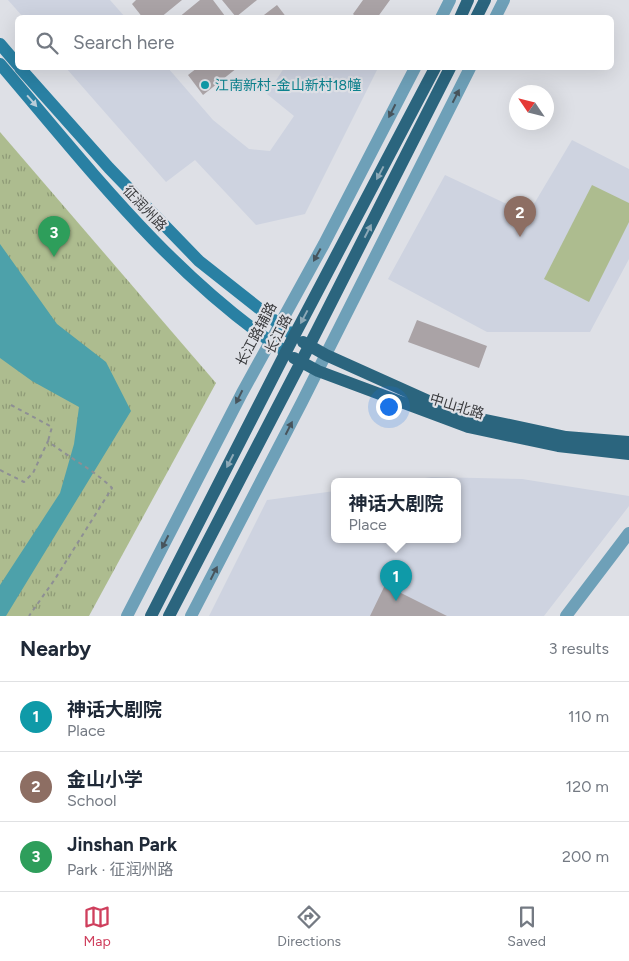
<!DOCTYPE html>
<meta charset="utf-8">
<style>
body{margin:0;font-family:Figtree,"Noto Sans SC",sans-serif;background:#f2f2f3;color:#1f2937}
.compass{position:absolute;left:509px;top:85px;width:45px;height:45px;border-radius:50%;background:#fff;box-shadow:0 5px 20px #0002;rotate:305deg}
.you{position:absolute;left:388px;top:406px;width:18px;height:18px;margin:-12px;border:4px solid #fff;border-radius:50%;background:#1a73e8;box-shadow:0 0 0 8px #1a73e833}
.badge{display:grid;place-items:center;width:32px;height:32px;border-radius:50%;background:#cf3f5d;color:#fff;font-size:16px;font-weight:700}
.pin{position:absolute;translate:-50% -41px;filter:drop-shadow(0 1px 2px #0008)}
.pin::after{content:'';position:absolute;top:26px;width:18px;height:15px;background:inherit;clip-path:polygon(0 0,100% 0,50% 100%)}
.popup{position:absolute;left:331px;top:478px;width:130px;height:65px;box-sizing:border-box;display:grid;place-content:center;border-radius:8px;background:#fff;filter:drop-shadow(0 1px 4px #0005);font-size:16px;white-space:nowrap;color:#747a83}
.popup b{font-size:19px;color:#1f2937}
.popup::after{content:'';position:absolute;left:50%;top:100%;margin-left:-10px;border:10px solid transparent;border-top-color:#fff}
.list{margin:0;padding:0;list-style:none}
h2{display:flex;justify-content:space-between;align-items:center;height:65px;margin:0;padding:0 20px;font-size:21px}
h2 small{font-size:16px;font-weight:400;color:#747a83}
.list li{display:grid;grid-template-columns:32px 1fr auto;gap:15px;align-items:center;box-sizing:border-box;height:70px;padding:0 20px;border-top:1px solid #e0e1e3}
.list b{display:block;font-size:19px;white-space:nowrap}
.list p{margin:0;font-size:16px;white-space:nowrap;color:#747a83}
.list em{font-size:16px;font-style:normal;color:#747a83}
.icon{flex:none;width:28px;height:28px;fill:none;stroke:currentColor;stroke-width:2;stroke-linecap:round;stroke-linejoin:round}
.map{position:relative;flex:none;width:629px;height:616px;overflow:hidden}
.search{position:absolute;background:#fff;box-shadow:0 5px 20px #0002;left:15px;right:15px;top:15px;height:55px;display:flex;align-items:center;gap:12px;box-sizing:border-box;padding:0 18px;border-radius:8px;color:#747a83;font-size:19px}
.sheet{height:275px;background:#fff}
nav{display:flex;justify-content:space-around;align-items:center;box-sizing:border-box;height:70px;border-top:1px solid #e0e1e3;background:#fff;font-size:14px;color:#747a83}
nav a{display:grid;justify-items:center;gap:2px}
nav .on{color:#cf3f5d}
.map>svg:first-child{display:block}
.built{fill:#ced3e0}
.grass{fill:#adbc8f}
.park{fill:url(#park-tufts)}
.water{fill:#4da1aa}
.building{fill:#aaa3a6}
.lines{fill:none;stroke-linecap:round;stroke-linejoin:round}
.path{stroke:#8e8f94;stroke-width:2;stroke-dasharray:4 4;stroke-linecap:butt}
.minor{stroke:#6ea0b8;stroke-width:12}
.secondary{stroke:#2980a3;stroke-width:12}
.primary{stroke:#2b657e;stroke-width:12}
.oneway{fill:#47545c}
.oneway2{fill:#bacdd9}
.oneway3{fill:#8da9b7}
.culture-dot{fill:#0f9aa8;stroke:#dee0e6;stroke-width:2}
.labels{text-anchor:middle;stroke-width:4.5;stroke-linejoin:round;paint-order:stroke}
.culture-label{font-size:14px;fill:#0d838f;stroke:#dee0e6;text-anchor:start}
.street-label{font-size:14px;fill:#3a3b3e;stroke:#dee0e6}
</style>
<div class="map">
<svg width="629" height="616" viewBox="0 0 629 616">
<defs>
<pattern id="park-tufts" width="24" height="20" patternUnits="userSpaceOnUse" patternTransform="scale(1.25)"><rect width="24" height="20" fill="#adbc8f"/><path d="M3 7l-1-3M5 7V3M7 7l1-3M15 17l-1-3M17 17v-4M19 17l1-3" fill="none" stroke="#8e9a76"/></pattern>
</defs>
<rect width="100%" height="100%" fill="#dee0e6"/>
<!-- built -->
<path class="built" d="M8,0H110L125,17H23Z
M66,68H168L213,120L249,149L270,151L294,116L267,94L284,68H378L305,214L256,225L195,160L166,182Z
M572,140L629,169V259L590,332H487L388,279L445,175L528,214Z
M432,477L522,479L629,496V506L544,616H209L267,500L335,491V540H457V482H395Z"/>
<!-- grass -->
<path class="grass" d="M592,185L629,203V222L589,302L544,279Z"/>
<!-- park -->
<path class="park" d="M0,132L216,383L89,616H0Z"/>
<!-- water -->
<path class="water" d="M0,244L57,324L106,362L131,411L6,616H0V585L60,493L74,444L79,407L32,381L0,358Z"/>
<!-- building -->
<path class="building" d="M136,0H182L160,18H143L132,4Z
M200,0H213L225,16L178,18Z
M222,0H257L236,17Z
M363,0H390L377,18H357L353,14Z
M277,5L287,18H260Z
M197,68H237L203,95L188,75Z
M417,320L487,346L479,368L408,342Z
M385,585L447,616H370Z"/>
<g class="lines">
<!-- path -->
<path class="path" d="M11,405L52,427L48,441
M0,470L24,482L33,473L48,441C69,458 93,469 112,488L55,579L29,616"/>
<!-- minor -->
<path class="minor" d="M441,18L450,0
M495,18L504,0
M127,616L242,393L324,244L415,68
M191,616L302,402L470,68
M566,616L629,533"/>
<!-- secondary -->
<path class="secondary" d="M0,44L18,65
M0,64C88,167 172,277 286,352
M20,68L109,168L199,261L294,336"/>
<!-- primary -->
<path class="primary" d="M460,18L468,0
M476,18L485,0
M303,342L326,355L444,408L476,418L566,437L629,442
M294,358L318,371L468,427L558,446L629,454
M151,616L294,336L435,68
M169,616L301,362L450,68"/>
</g>
<!-- one-way arrows -->
<defs><path id="oneway-solid" d="M-6-.8H1V-3.2L6.5 0L1 3.2V.8H-6Z" transform="scale(1.25)"/></defs>
<g class="oneway">
<use href="#oneway-solid" transform="translate(456 96) rotate(-63)"/>
<use href="#oneway-solid" transform="translate(392 111) rotate(117)"/>
<use href="#oneway-solid" transform="translate(317 255) rotate(119)"/>
<use href="#oneway-solid" transform="translate(239 397) rotate(117)"/>
<use href="#oneway-solid" transform="translate(289 428) rotate(-63)"/>
<use href="#oneway-solid" transform="translate(165 542) rotate(117)"/>
<use href="#oneway-solid" transform="translate(214 573) rotate(-63)"/>
</g>
<use class="oneway2" href="#oneway-solid" transform="translate(32 101) rotate(49)"/>
<g class="oneway3">
<use href="#oneway-solid" transform="translate(380 173) rotate(118)"/>
<use href="#oneway-solid" transform="translate(368 231) rotate(-63)"/>
<use href="#oneway-solid" transform="translate(304 317) rotate(118)"/>
<use href="#oneway-solid" transform="translate(230 461) rotate(117)"/>
</g>
<!-- markers -->
<circle class="culture-dot" cx="205" cy="85" r="5"/>
<g class="labels">
<!-- culture labels -->
<g class="culture-label">
<text x="215" y="90">江南新村-金山新村18幢</text>
</g>
<!-- street labels -->
<g class="street-label">
<text transform="translate(145 208) rotate(47)" y="5">征润州路</text>
<text transform="translate(256 334) rotate(-62)" y="5">长江路辅路</text>
<text transform="translate(278 334) rotate(-63)" y="5">长江路</text>
<text transform="translate(457 406) rotate(17)" y="5">中山北路</text>
</g>
</g>
</svg>
<svg class="compass" viewBox="-18 -18 36 36"><path d="M0-13l5 13h-10z" fill="#e53935"/><path d="M0 13l5-13h-10z" fill="#747a83"/></svg>
<div class="you"></div>
<div class="pin badge" style="left:396px;top:601px;background:#0f9aa8">1</div>
<div class="popup"><b>神话大剧院</b>Place</div>
<div class="pin badge" style="left:520px;top:237px;background:#8d6e63">2</div>
<div class="pin badge" style="left:54px;top:257px;background:#2e9e5b">3</div>
<div class="search"><svg class="icon" aria-label="search" viewBox="0 0 24 24"><circle cx="10" cy="10" r="6"/><path d="M15 15l6 6"/></svg>Search here</div>
</div>
<section class="sheet">
<h2>Nearby<small>3 results</small></h2>
<ul class="list">
<li><span class="badge" style="background:#0f9aa8">1</span><div><b>神话大剧院</b><p>Place</p></div><em>110 m</em></li>
<li><span class="badge" style="background:#8d6e63">2</span><div><b>金山小学</b><p>School</p></div><em>120 m</em></li>
<li><span class="badge" style="background:#2e9e5b">3</span><div><b>Jinshan Park</b><p>Park · 征润州路</p></div><em>200 m</em></li>
</ul>
</section>
<nav>
<a class="on"><svg class="icon" aria-label="map" viewBox="0 0 24 24"><path d="M3 6l6-2 6 2 6-2v14l-6 2-6-2-6 2zM9 4v14M15 6v14"/></svg>Map</a>
<a><svg class="icon" aria-label="directions" viewBox="0 0 24 24"><path d="M12 3l9 9-9 9-9-9zM9 14v-3h6M13 9l2 2-2 2"/></svg>Directions</a>
<a><svg class="icon" aria-label="saved" viewBox="0 0 24 24"><path d="M7 4h10v16l-5-4-5 4z"/></svg>Saved</a>
</nav>
